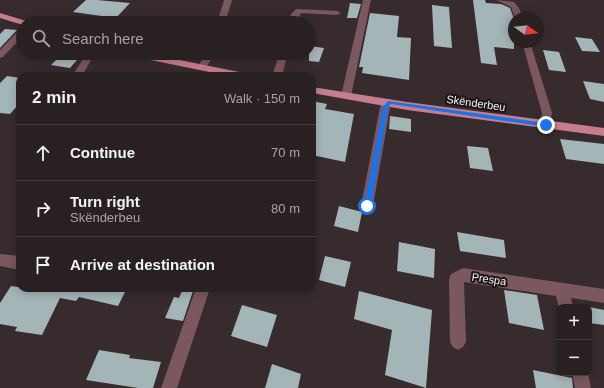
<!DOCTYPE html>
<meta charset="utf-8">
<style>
body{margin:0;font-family:Helvetica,sans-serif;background:#31282a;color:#f1f3f6}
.controls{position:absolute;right:12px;bottom:12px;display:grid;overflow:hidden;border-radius:8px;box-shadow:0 2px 10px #0003}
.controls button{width:36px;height:36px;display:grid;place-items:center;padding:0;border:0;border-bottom:1px solid #453e40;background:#292022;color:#f1f3f6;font:20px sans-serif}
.compass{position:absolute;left:508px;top:12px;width:36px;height:36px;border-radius:50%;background:#292022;box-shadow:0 2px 10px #0003;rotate:105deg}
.stop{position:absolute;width:12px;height:12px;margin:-9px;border:3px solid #1a73e8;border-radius:50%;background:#fff}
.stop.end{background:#1a73e8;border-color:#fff;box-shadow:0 1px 4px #0008}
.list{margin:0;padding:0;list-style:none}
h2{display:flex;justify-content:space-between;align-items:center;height:52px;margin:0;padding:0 16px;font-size:17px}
h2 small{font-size:13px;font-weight:400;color:#a5a3a5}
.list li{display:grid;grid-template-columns:26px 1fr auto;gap:12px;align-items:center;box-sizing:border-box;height:56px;padding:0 16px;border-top:1px solid #453e40}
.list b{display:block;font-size:15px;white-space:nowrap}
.list p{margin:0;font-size:13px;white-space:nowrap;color:#a5a3a5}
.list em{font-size:13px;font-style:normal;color:#a5a3a5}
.icon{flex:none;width:22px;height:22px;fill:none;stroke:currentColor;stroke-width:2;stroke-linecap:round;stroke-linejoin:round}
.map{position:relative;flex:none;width:604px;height:388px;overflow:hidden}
.search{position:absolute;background:#292022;box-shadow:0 2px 10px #0003;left:16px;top:16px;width:300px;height:44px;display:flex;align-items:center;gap:10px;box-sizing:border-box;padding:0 14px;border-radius:22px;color:#a5a3a5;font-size:15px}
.panel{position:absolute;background:#292022;box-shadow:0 2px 10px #0003;left:16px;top:72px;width:300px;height:220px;border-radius:12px}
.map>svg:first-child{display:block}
.building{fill:#a4b5b8}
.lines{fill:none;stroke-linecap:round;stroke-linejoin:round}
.minor{fill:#7b575f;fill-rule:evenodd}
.major{fill:#c67e8f;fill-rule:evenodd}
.route{fill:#1a73e8}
.labels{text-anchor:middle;stroke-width:4;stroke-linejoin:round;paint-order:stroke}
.street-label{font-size:11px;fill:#f8f0f1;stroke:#1b1516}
</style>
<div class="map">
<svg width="604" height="388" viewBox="0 0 604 388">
<rect width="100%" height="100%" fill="#372b2d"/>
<!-- building -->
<path class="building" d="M86,0H97L130,3L116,18L73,12Z
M473,0H485L486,3L501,4L510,8L514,19V49L494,47L497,65L481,63Z
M350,3L361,4L357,18H347Z
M432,5L449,7L452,48L434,46Z
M370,13L399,16L397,37L411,38L409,80L362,73L363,67H359Z
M5,29L17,30L0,48V34Z
M575,37L592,39L600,52L582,51Z
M309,46L324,48L319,62L309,61Z
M543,50L559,52L566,72L549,70Z
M63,53H83L70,68L51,65Z
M7,76L20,78V103L10,114L0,113V83Z
M583,81L604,84V102L590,99Z
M312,101L327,104L325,109L354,114L345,162L312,155Z
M390,116L411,119V132L389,129Z
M560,139L604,144V164L566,159Z
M467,146L488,148L493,171L470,168Z
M339,206L362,212L358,232L334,226Z
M457,232L504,240L506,258L460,251Z
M399,242L435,249L434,278L397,271Z
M325,256L351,262L345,287L319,280Z
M11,286L40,290L41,288H127L118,306L79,297L76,301L60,298L42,335L15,331L17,327L0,324V303Z
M183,288H194L183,321L165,318L174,297L179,298Z
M504,290L537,295L544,330L509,323Z
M359,291L432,310L426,388L385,375L392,330L354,319Z
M242,305L277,315L267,347L231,336Z
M589,307L604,310V325L589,323Z
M99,350L130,355L129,358L161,362L153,388H138L86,380Z
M272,364L301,374L298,388H265Z
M533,370L572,378L573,388H536Z"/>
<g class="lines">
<!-- minor -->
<path class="minor" d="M224,0H232L225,23H217Z
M363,0H371L351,96L346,99L341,96Z
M496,0L514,2L519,8L523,18H515L511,7Z
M296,9L337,11L341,13L337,15L301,13L297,23H289L291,14Z
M20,29H23V36L3,57L0,58V50Z
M522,42H530L552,113L550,125L545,129L540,125L542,113Z
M87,53H95L82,76H72Z
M207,53H215L205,69H199L197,67Z
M280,53H288L282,76H272Z
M389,99L394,102L390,108L373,206L371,210L367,211L363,210L361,206L380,107L385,100Z
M0,254L20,256V270L0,266Z
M463,268L604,289V303L571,298L573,307L559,308L556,296L464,282L466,342L463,347L458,350L453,347L450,342L449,279L451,274Z
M196,288H210L177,388H161Z
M572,373H588L591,388H575Z"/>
<!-- major -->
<path class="major" d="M0,13L26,21L27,23H23V25L0,18Z
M127,53H145L244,73L249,76H229L131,56Z
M312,87L407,102L604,128V136L407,110L312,93Z"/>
</g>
<!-- route -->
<path class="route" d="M388,101L546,123L548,125L546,127L391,104L388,108L371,206L367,209L364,206L383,107Z"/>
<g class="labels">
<!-- street labels -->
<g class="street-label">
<text transform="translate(476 103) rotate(8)" y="4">Skënderbeu</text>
<text transform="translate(489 279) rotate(8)" y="4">Prespa</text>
</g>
</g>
</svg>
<div class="controls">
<button>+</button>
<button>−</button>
</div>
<svg class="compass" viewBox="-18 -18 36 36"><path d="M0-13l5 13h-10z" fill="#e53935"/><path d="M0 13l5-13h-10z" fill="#a5a3a5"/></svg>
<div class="stop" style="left:367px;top:206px"></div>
<div class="stop end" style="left:546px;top:125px"></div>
<div class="search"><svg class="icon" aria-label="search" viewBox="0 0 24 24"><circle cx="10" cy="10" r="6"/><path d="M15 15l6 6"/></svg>Search here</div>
<section class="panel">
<h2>2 min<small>Walk · 150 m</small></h2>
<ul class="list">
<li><svg class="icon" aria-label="ahead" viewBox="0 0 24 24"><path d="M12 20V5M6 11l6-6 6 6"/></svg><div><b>Continue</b></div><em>70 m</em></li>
<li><svg class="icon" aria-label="right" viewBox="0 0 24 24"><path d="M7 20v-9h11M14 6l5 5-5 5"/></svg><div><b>Turn right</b><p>Skënderbeu</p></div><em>80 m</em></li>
<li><svg class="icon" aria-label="arrive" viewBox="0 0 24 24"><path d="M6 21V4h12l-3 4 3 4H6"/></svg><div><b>Arrive at destination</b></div></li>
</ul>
</section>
</div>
